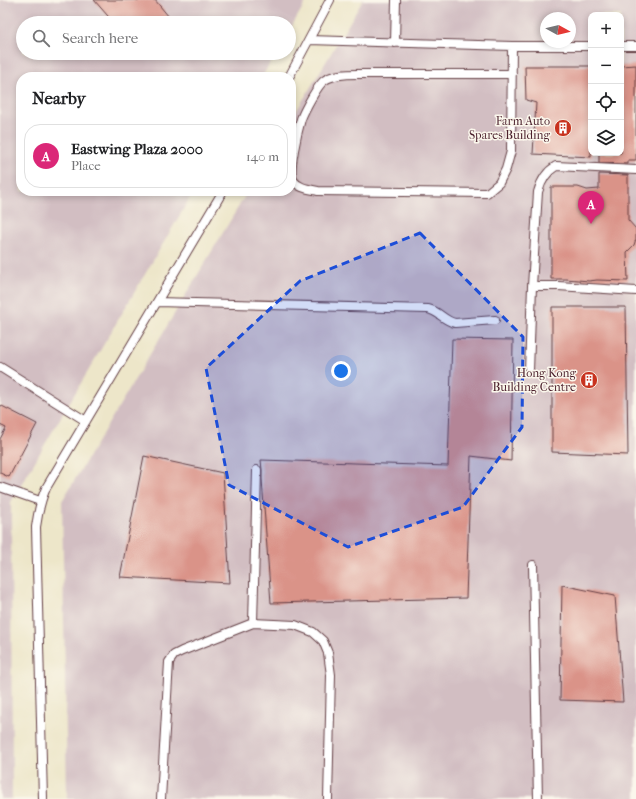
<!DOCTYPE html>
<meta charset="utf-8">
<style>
body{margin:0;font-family:"IM FELL French Canon",serif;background:#f2f2f2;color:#202124}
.controls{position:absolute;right:12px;top:12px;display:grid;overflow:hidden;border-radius:8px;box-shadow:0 2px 6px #0003}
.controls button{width:36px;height:36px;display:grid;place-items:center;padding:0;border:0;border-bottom:1px solid #e0e0e0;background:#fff;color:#202124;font:20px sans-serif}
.compass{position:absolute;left:540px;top:12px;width:36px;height:36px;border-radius:50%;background:#fff;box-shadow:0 2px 6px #0003;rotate:98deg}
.you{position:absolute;left:341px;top:371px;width:14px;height:14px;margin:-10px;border:3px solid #fff;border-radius:50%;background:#1a73e8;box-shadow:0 0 0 6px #1a73e833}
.badge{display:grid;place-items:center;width:26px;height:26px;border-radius:50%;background:#db2777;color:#fff;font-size:13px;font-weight:700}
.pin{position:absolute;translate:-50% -33px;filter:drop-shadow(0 1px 2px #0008)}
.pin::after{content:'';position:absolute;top:21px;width:14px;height:12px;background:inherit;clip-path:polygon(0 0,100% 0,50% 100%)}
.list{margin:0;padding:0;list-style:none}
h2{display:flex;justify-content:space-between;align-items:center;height:52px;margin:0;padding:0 16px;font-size:17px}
h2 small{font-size:13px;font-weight:400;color:#757577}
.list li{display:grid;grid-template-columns:26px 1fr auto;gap:12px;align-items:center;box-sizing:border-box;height:64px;margin:0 8px 8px;padding:0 8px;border:1px solid #e0e0e0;border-radius:16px}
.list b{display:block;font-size:15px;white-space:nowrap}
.list p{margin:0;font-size:13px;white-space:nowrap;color:#757577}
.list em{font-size:13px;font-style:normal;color:#757577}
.icon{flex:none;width:22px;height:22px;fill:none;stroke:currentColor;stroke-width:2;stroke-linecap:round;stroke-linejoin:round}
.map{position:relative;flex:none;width:636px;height:799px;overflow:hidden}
.search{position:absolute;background:#fff;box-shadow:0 2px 6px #0003;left:16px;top:16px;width:280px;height:44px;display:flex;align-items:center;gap:10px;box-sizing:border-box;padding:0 14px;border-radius:22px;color:#757577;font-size:15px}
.panel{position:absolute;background:#fff;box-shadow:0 2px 6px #0003;left:16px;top:72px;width:280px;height:124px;border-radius:16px}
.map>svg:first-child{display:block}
.industrial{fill:#d2bec2;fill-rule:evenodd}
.building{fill:#da9388}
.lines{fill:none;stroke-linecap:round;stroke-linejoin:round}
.lane-casing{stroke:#623d43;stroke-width:10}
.lane{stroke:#fff;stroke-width:8}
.marked{fill:#1d4ed8;fill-opacity:0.2;stroke:#1d4ed8;stroke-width:3;stroke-dasharray:8 5;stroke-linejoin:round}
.labels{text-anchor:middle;stroke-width:3;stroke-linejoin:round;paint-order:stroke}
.poi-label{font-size:12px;fill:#4a1f2b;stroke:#fbf7ec;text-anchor:end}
</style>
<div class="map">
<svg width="636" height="799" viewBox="0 0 636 799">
<rect width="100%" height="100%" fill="#fbf7ec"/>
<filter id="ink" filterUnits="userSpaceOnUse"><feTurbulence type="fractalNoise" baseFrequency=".025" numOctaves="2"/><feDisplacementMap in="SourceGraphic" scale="8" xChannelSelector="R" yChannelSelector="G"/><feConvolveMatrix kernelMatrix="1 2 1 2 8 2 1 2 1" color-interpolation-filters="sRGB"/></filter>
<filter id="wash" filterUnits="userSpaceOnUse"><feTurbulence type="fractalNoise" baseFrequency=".012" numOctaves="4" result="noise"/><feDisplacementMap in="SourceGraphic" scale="16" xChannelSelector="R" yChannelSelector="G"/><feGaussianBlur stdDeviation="0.9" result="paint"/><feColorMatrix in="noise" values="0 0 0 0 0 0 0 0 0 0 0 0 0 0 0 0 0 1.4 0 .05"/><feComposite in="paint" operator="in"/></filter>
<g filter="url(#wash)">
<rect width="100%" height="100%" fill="#ede6c9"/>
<!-- industrial -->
<path class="industrial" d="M0,0H307L289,31V23H23V53H276L262,77H21V191H194L11,502L12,799H0Z
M363,0H636V799H67L62,501L248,191H291V120ZM591,15H621V153H591ZM546,18H570V42H546Z"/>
<g id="blocks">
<!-- building -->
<path class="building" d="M94,0H155L169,17L151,23H114Z
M636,65V160H628V164L599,163V153H621V66Z
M525,66H591V157L533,154L536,103L526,100Z
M599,174L628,175V220L636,229V239L634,245L627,252L628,281L597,280L589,281L566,279H551V187H578L587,190L599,189Z
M552,307H626L628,455L552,452Z
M452,339L513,340L511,461L471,456L466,598L271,603L262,479V470L261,460L448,466Z
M0,405L37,424L9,477L0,473V439L6,428L0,425Z
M144,456L223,473L230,583L120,577Z
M562,585L615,596L623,702L560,700Z"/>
</g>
</g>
<g filter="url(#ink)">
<use href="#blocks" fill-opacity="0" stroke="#623d43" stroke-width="1"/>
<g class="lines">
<defs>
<path id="lane" d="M309,40L512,46H591
M395,43L396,0
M621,46H636
M512,74H358C348,74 334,74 325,80C318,84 304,111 301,119C298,130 288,171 293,180C298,188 309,189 318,191L487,193L499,183L506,169L511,151L512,46
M289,77L330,0
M532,286L538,192C541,181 546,172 556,166L636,170
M157,302L428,309C439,311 444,321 455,323L495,320
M0,367L86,421
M529,371L532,286H558L636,291
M0,487L40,501
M533,565L538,799
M253,623L257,470
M43,799L36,527C38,512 40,502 46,488L223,191
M161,799L169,662L174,655L182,651L253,623L295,625L313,632L323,641L328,653L331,675L328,799"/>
</defs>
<!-- lane casing -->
<use href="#lane" class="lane-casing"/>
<!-- lane -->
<use href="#lane" class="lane"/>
</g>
</g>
<!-- marked area -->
<path class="marked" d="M420,233L523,337L522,427L463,507L348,547L229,485L206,368L300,281Z"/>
<!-- icons -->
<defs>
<symbol id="building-disc" viewBox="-11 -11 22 22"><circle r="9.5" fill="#c8321e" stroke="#fbf7ec"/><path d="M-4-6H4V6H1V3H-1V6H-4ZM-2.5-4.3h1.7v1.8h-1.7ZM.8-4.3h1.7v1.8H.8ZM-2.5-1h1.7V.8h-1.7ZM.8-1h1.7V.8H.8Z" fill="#fff"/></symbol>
</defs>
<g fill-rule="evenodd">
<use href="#building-disc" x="553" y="118" width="20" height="20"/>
<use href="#building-disc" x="579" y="370" width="20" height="20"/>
</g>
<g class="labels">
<!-- poi labels -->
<g class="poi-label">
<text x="550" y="125">Farm Auto<tspan x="550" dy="14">Spares Building</tspan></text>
<text x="576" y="377">Hong Kong<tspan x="576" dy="14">Building Centre</tspan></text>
</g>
</g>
</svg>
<div class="controls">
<button>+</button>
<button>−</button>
<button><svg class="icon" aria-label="locate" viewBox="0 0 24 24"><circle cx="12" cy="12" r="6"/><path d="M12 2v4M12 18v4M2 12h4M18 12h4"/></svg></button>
<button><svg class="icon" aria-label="layers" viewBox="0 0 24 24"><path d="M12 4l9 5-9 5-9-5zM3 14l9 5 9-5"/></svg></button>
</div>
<svg class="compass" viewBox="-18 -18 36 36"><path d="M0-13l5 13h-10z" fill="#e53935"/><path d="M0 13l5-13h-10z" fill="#757577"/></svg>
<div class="you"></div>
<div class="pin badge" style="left:591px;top:224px">A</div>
<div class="search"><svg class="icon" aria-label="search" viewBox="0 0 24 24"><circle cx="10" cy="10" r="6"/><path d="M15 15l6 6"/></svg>Search here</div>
<section class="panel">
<h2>Nearby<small></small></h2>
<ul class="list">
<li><span class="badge">A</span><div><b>Eastwing Plaza 2000</b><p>Place</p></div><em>140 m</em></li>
</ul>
</section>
</div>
